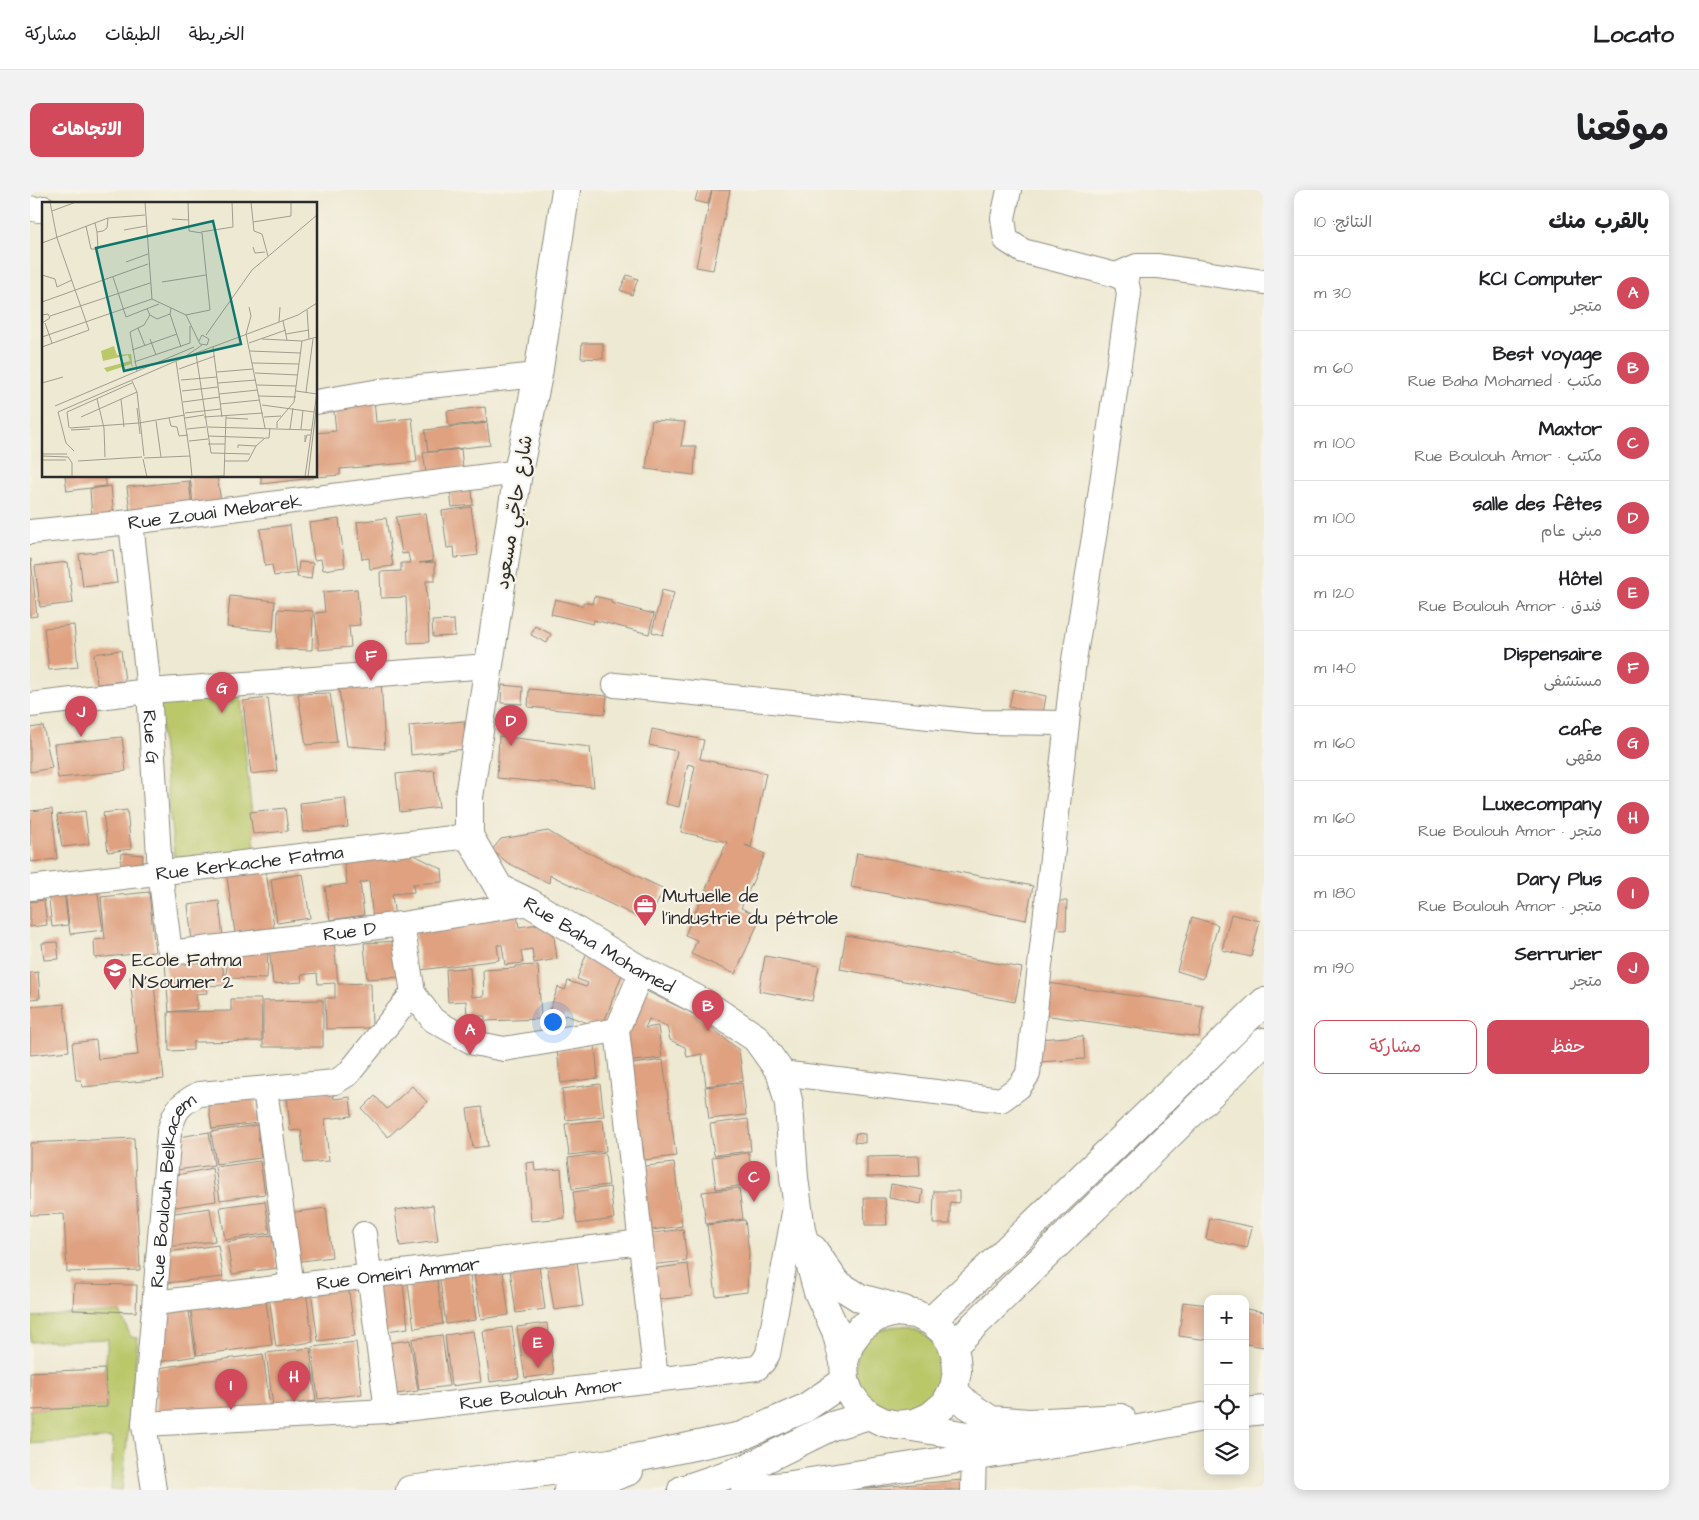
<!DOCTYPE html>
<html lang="ar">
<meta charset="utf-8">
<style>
body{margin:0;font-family:"Architects Daughter","Playpen Sans Arabic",sans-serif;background:#f2f2f2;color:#202124;direction:rtl}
.controls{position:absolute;right:15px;bottom:15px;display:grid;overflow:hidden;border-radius:10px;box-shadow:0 2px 12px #0003}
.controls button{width:45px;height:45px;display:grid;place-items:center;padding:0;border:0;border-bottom:1px solid #e0e0e0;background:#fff;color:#202124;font:25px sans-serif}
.you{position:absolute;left:522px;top:831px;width:18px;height:18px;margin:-12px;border:4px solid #fff;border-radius:50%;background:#1a73e8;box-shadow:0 0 0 8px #1a73e833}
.badge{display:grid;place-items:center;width:32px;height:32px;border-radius:50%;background:#d1495b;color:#fff;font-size:16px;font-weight:700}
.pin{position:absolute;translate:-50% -41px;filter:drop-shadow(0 1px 2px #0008)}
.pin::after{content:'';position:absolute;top:26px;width:18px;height:15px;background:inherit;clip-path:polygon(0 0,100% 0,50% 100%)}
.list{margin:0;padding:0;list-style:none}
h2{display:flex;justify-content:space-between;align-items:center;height:65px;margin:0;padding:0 20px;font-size:21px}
h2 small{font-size:16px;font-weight:400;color:#757577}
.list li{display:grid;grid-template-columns:32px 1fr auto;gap:15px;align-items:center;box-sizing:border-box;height:75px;padding:0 20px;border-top:1px solid #e0e0e0}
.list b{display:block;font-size:19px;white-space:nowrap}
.list p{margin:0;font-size:16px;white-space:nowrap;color:#757577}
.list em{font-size:16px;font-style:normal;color:#757577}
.actions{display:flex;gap:10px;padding:15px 20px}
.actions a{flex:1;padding:11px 0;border:1px solid #d1495b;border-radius:10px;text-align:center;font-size:18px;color:#d1495b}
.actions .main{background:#d1495b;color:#fff}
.icon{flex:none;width:28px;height:28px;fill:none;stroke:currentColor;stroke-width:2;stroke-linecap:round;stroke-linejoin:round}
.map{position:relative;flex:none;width:1234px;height:1300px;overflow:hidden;direction:ltr;border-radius:10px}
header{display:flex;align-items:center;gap:30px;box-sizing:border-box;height:70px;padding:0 25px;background:#fff;border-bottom:1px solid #e0e0e0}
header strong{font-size:24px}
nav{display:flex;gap:28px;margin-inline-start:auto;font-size:18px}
.intro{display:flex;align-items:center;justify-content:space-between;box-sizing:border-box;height:120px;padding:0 30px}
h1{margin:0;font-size:35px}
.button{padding:12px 22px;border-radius:10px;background:#d1495b;color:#fff;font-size:18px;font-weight:700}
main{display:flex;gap:30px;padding:0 30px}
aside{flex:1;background:#fff;border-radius:10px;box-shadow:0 2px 12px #0003}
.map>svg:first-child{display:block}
.green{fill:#bac86a;stroke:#727a4a}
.building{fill:#dfa180}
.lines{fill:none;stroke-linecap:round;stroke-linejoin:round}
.minor-casing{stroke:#8c8a7e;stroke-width:26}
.major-casing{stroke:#8c8a7e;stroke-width:30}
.highway-casing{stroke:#8c8a7e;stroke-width:30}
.minor{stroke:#fff;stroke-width:24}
.major{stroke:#fff;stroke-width:28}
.highway{stroke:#fff;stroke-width:28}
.labels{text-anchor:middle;stroke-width:4.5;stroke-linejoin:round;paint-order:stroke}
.street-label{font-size:19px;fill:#2b2b2b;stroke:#f7f3e8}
.poi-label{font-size:19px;fill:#2b2b2b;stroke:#f7f3e8;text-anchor:start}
.inset-road{fill:none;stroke:#a09d8f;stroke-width:1}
.view{fill:#0f766e;fill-opacity:0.15;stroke:#0f766e;stroke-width:2.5}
.inset-edge{fill:none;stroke:#2b2b2b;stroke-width:2.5}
</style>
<header>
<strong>Locato</strong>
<nav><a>الخريطة</a><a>الطبقات</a><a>مشاركة</a></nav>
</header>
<div class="intro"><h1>موقعنا</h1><a class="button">الاتجاهات</a></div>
<main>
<aside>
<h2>بالقرب منك<small>النتائج: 10</small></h2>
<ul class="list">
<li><span class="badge">A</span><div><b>KCI Computer</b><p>متجر</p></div><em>30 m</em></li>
<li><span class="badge">B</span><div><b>Best voyage</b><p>مكتب · Rue Baha Mohamed</p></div><em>60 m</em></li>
<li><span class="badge">C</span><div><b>Maxtor</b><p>مكتب · Rue Boulouh Amor</p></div><em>100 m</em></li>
<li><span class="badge">D</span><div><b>salle des fêtes</b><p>مبنى عام</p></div><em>100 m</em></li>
<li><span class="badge">E</span><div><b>Hôtel</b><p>فندق · Rue Boulouh Amor</p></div><em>120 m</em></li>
<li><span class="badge">F</span><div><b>Dispensaire</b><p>مستشفى</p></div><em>140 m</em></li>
<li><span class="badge">G</span><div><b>cafe</b><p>مقهى</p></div><em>160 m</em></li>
<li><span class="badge">H</span><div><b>Luxecompany</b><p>متجر · Rue Boulouh Amor</p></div><em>160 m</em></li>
<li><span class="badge">I</span><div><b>Dary Plus</b><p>متجر · Rue Boulouh Amor</p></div><em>180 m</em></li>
<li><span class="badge">J</span><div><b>Serrurier</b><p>متجر</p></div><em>190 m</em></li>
</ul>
<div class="actions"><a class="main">حفظ</a><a>مشاركة</a></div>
</aside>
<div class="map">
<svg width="1234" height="1300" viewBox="0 0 1234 1300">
<rect width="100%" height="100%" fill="#f7f3e8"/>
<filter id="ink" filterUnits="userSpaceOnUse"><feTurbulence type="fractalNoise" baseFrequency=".02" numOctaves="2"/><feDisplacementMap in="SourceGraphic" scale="10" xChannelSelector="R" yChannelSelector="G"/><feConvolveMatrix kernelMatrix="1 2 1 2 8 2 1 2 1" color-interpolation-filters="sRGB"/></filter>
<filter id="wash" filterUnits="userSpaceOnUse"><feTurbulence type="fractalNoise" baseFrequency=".0096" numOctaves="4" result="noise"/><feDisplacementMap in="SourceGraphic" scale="20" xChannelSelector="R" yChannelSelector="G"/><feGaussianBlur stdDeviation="1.12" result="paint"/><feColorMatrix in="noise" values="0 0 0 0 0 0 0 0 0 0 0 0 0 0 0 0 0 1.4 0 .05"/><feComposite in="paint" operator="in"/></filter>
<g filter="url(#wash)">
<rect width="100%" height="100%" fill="#eee9d2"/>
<!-- green -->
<path class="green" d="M209,499L226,666L145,674L127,504Z
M90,1122L101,1147L108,1148L92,1300H81L83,1248L0,1254V1220L77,1217L75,1179L78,1149L0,1152V1127Z
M826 1179a43 43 0 1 1 86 0a43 43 0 1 1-86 0Z"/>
<g id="blocks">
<!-- building -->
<path class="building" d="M668,0H682L678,14L665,11Z
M682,0H700L683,80L666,77Z
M597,85L608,89L602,105L590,100Z
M552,153H573V169L551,168Z
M344,209L346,232L382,228L387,272L310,279V285L286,287V243L306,241L303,213Z
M455,217L457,232L419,236L417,221Z
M622,230L655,232L651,256H666L664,285L616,279Z
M457,233L460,255L398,262L395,240Z
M431,259L433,278L396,282L393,263Z
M35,286H75L76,296L37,301Z
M160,286H187L191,312L163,315Z
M231,286H284V288L231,294Z
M159,291L162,317L100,323L97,297Z
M81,296L84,327L62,329L60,299Z
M442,300L443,315L422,317L420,303Z
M441,317L448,365L425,368L424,357L417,358L412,321Z
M396,323L403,371L389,373L405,372V391H396L399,452L378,453L376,407L351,408L350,382L371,381V373H380L378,363L372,364L366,327Z
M356,328L363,376L340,379L339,368L332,369L327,332Z
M309,329L315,377L293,380L291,369L284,370L279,333Z
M260,335L266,383L244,386L242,375L235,376L230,339Z
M83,360L87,393L53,397L49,364Z
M0,369H1L7,426L0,427Z
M38,372L43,413L10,417L5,376Z
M269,372L283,373L281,389L267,387Z
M327,399L330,435L319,436L321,457L289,460L285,423L295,422L293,402Z
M632,400L644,403L633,445L622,442Z
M200,406L245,411L243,441L197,437Z
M564,406L581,410V413L624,424L619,444L564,430L563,434L521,424L525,409L553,416V412L562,414Z
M248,419L283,421L282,460L247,459Z
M424,430L425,446L403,447L402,431Z
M44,435L48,477L19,480L14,438Z
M505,436L521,444L517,453L501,445Z
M91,460L95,491L67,494L64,464Z
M351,489L355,559L317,556L308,492Z
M472,495L493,497L492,514L471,513Z
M499,499L577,506L575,524L498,517Z
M983,499L1016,506L1013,524L979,517Z
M300,503L307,552L276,555L268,504Z
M238,508L247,581L221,584L213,511Z
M434,531L436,559L381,565L379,536Z
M13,536L22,578L0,582V538Z
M622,539L674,550L670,569L736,583L721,657L715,655L735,664L711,718L731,727L705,784L661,764L667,750L655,745L697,652L651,642L665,576L658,574L649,617L636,614L647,561L619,555Z
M469,546L560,557L564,597L467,588Z
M92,547L96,581L28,588L24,554Z
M404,580L409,617L370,622L366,584Z
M315,608L318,637L273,642L270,613Z
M255,618L258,641L223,644L220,622Z
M22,619L27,669L0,672V621Z
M97,620L101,659L78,662L73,623Z
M55,621L59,654L32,657L27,625Z
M518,641L536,652L634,699L618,732L520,685L519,693L478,673L462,660L471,649Z
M92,663L113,665L112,681L90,679Z
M380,663L412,679L413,692L383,694L384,702L362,704L365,728L343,730L339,691L330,693L334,725L300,730L295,697L317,694L314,671Z
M827,663L1003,696L996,730L821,697Z
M235,675L245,744L233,746L232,739L205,743L196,681Z
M273,684L280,728L247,733L241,689Z
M67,697L73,740L40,744L35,700Z
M34,700L38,735L22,737L18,702Z
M119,702L125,762L65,768L64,750L75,749L71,707Z
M14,710L17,735L0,737V712Z
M189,711L193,748L162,752L158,715Z
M1019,711H1037L1036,740L1017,739Z
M487,724L489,737L522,732L527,769L504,773L502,759L491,761L493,773L475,775L472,755H467L469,770L390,780L385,738Z
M1201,724L1230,731L1221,767L1192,760Z
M1162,727L1188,735L1173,789L1147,781Z
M816,745L992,778L985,812L810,779Z
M304,751L308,794L341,793L342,838L296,839L295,808H305V793L288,794L287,783L271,785L272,792L243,794L239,756Z
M368,751L371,787L337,789L334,753Z
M27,752L29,769L14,770L12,753Z
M208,758L238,759L237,789L196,788L197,772L208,773Z
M557,762L595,776L572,838L535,825L532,830L518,825L528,797L535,800L538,791L556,797L558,793L547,789Z
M735,766L789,776L782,811L729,801Z
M192,769L195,795L176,796L177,803L166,804L167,819L139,822L135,773Z
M508,775L511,829L455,831V826H437L436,811L418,812L416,779L440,778L442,807L454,806L453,780L485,778V776Z
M8,782L10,808L0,809V783Z
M123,785L134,889L52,897L51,890H46L42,853L66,850L68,869L108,865L100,787Z
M1018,793L1173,816L1169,847L1013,825Z
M610,798L666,825L709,860L713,891L676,896L672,864L657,867L655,857L640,850L637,837L619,829L615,838L628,836L632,868L595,872L591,841Z
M201,809H231L232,851L163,852V860L139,861L138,822L201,821Z
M293,810V857H233V811Z
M34,814L39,861L0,865V817Z
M1053,846L1055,869L1008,872L1007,849Z
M565,856L568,888L531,893L527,861Z
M633,870L646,966L614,970L613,957L607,958L595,875Z
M712,893L716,925L679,929L675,897Z
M570,894L574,926L536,930L532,899Z
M382,896L397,912L358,947L332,919L345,906L357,919Z
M223,900L227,933L182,939L177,906Z
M303,901L304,909L320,907L322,926L295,929L299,971L274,973L271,940L260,941L257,905Z
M452,917L458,956L443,958L437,919Z
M718,929L721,961L684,965L680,934Z
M573,930L576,961L539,965L535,934Z
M227,935L231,968L186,974L181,942Z
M179,942L184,975L139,981L143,948Z
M826,943L835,944V953L824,952Z
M104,948L110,1080L37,1082L34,1024L0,1025V953Z
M575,963L579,995L542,999L538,968Z
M719,963L723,994L686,999L682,967Z
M889,966L890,986L837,987V967Z
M230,971L235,1004L190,1010L185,977Z
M504,972L505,981L531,979L535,1028L501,1031L496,973Z
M644,973L652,1036L615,1041L606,977Z
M182,978L186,1011L138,1018L142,986Z
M861,994L893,1000L891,1014L859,1008Z
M580,997L584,1029L547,1034L543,1002Z
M709,998L713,1029L676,1034L672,1002Z
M904,1001H929V1013L920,1012V1034H903Z
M834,1008H855L857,1035H835Z
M235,1011L240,1043L195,1050L190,1017Z
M403,1015L408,1051L370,1056L365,1020Z
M180,1018L185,1051L136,1057L138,1024Z
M296,1018L302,1067L265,1072L258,1023Z
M1180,1028L1222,1037L1217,1058L1176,1049Z
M715,1030L719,1062L717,1102L686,1106L677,1035Z
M653,1039L657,1071L619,1075L616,1044Z
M242,1045L247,1078L202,1084L197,1052Z
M188,1055L193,1087L135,1093L138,1062Z
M546,1065L553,1116L524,1120L516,1069Z
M508,1068L515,1119L486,1123L479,1072Z
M472,1074L479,1125L451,1129L443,1078Z
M658,1074L662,1106L625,1110L620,1079Z
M439,1078L446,1130L416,1134L409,1083Z
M406,1082L413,1134L384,1138L377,1086Z
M372,1086L378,1138L349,1142L342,1091Z
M44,1094L107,1095L106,1122L43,1120Z
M318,1095L325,1146L288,1151L281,1100Z
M276,1101L283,1152L246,1157L239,1106Z
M235,1104L242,1155L167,1165L160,1114Z
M1153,1112L1178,1115V1150L1149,1146Z
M158,1116L166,1166L128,1172L131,1120Z
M1215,1119L1234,1122V1157L1215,1154Z
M517,1133L524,1184L495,1188L487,1137Z
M482,1137L489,1188L460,1192L453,1141Z
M443,1141L451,1192L421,1196L415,1145Z
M412,1145L419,1196L389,1200L382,1149Z
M380,1150L388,1201L359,1205L351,1154Z
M326,1152L332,1204L288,1209L282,1157Z
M280,1158L286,1211L243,1216L236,1163Z
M233,1164L240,1217L126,1232L127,1178Z
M75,1179L77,1217L0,1220V1182Z
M932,1290L933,1300H827V1299Z"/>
</g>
</g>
<g filter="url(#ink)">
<use href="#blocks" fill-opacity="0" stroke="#8c8a7e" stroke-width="1"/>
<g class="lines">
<defs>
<g id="minor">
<path d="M0,18L8,20L14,18"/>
<path d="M1086,85L1107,76H1128L1234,92"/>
<path d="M286,212L350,201L508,185"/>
<path id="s1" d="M101,332L119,501L130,682L140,763L372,734L500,713"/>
<path id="s2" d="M0,342L101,332L488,282"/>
<path d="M585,495L949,532L1036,533"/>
<path d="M0,515L119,501L459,476"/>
<path id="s3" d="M0,698L439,646"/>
<path d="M372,734L383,803L403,830L444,853L474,859L587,840"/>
<path d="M612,781L587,840L626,1189"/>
<path d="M751,883L971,910L989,897L998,884L1044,470L1065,341L1099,104L1096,90L1086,85L993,61L976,50L973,28L979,0"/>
<path d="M235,899L262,1097"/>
<path d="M334,1044L357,1221"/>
<path id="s4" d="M125,1113L611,1052"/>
<path id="s5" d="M114,1234L357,1221L727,1178L733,1172L738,1164L765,1017"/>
<path id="s6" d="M124,1300L114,1234L139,942C145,920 148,915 169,904L305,892L318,884L383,803"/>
<path d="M943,1300L944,1266"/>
</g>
<g id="major">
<path id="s7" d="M536,0L508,185L488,282L439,607V646L469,698L500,713L612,781L672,812L726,848L751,883L759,914L764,988L771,1040L788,1102L806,1141L814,1172L815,1191L820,1204L829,1216L839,1225L853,1232L867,1235L885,1233L901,1226L915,1214L924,1198L927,1181L926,1168L923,1156L914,1142L901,1131L885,1124L866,1122L847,1127L831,1138L820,1153L814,1172"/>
<path d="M783,1059L806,1093L830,1108L874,1120"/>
<path d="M923,1200L938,1215L961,1230L999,1233L1091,1228"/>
<path d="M1215,1222L1234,1220"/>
<path d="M876,1236L944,1247L979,1248"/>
<path d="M380,1300L581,1273L712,1246L775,1218L815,1191"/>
<path d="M538,1300L556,1297L599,1281"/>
<path d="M652,1300L717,1278L802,1236L839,1225"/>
<path d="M715,1300L755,1296L1056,1249L1178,1226"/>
</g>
<path id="highway" d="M901,1131L961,1075L1234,812
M923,1156L1234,852"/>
</defs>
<!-- minor casing -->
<use href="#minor" class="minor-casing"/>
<!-- major casing -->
<use href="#major" class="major-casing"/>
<!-- highway casing -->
<use href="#highway" class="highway-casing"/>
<!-- minor -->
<use href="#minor" class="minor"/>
<!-- major -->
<use href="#major" class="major"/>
<!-- highway -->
<use href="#highway" class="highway"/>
</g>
</g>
<!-- icons -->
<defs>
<symbol id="office-pin" viewBox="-11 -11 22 30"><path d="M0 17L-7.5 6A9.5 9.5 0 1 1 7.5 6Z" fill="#d1495b" stroke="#f7f3e8"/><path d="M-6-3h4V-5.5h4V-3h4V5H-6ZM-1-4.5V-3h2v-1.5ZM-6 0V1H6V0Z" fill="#fff"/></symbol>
<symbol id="school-pin" viewBox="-11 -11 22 30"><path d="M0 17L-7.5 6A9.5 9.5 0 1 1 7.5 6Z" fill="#d1495b" stroke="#f7f3e8"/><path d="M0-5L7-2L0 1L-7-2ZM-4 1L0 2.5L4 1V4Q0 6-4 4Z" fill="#fff"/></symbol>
</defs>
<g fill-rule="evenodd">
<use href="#office-pin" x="601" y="702" width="28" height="38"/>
<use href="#school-pin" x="71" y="766" width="28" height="38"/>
</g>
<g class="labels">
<!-- street labels -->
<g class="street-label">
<text dy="7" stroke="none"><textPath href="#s2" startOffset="186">Rue Zouai Mebarek</textPath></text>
<text transform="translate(483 322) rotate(-81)" y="7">شارع حاجّي مسعود</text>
<text dy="7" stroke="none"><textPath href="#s1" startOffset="216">Rue G</textPath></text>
<text dy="7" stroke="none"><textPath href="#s3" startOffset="221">Rue Kerkache Fatma</textPath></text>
<text dy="7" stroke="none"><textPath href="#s1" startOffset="614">Rue D</textPath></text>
<text dy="7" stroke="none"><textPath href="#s7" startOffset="829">Rue Baha Mohamed</textPath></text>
<text dy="7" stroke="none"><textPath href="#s6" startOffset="304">Rue Boulouh Belkacem</textPath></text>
<text dy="7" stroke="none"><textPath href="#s4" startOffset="245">Rue Omeiri Ammar</textPath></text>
<text dy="7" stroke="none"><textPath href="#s5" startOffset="398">Rue Boulouh Amor</textPath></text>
</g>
<!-- poi labels -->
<g class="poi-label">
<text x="632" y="712">Mutuelle de<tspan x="632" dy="22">l'industrie du pétrole</tspan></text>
<text x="102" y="776">Ecole Fatma<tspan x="102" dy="22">N'Soumer 2</tspan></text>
</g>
</g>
<!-- overview -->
<g transform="translate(12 12)">
<rect width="275" height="275" fill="#eee9d2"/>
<path d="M72,144L75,153L89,152L91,168L89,162L65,170L62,166L88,159L86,153L61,159L59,149Z" fill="#bac86a"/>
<path class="inset-road" d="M103,0L110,97L144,113L158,142L165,143L167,137L160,133L157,139M209,0L212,29L220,32L226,54M10,9L34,0M130,17L147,18M211,20L249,14V0M53,21L55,30L61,29L65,26L66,16M44,24L49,47H56L55,30M82,28L104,24M159,30L191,25L190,0M0,41L66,16L103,13M211,45L213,51L223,50M84,60L106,52M0,73L13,77L15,85L30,78M71,75L84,115L117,102M120,80L164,73M0,100L106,62M207,105L209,114L204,132L223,226M129,106L128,112L139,145M105,107L108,113L115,117L128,112M265,108L267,137M0,113L6,112L8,116L0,121M144,113L168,108L160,31L147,29L146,0M8,114L108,81M241,119L245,138M237,120L238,105M3,121L10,141M96,126L103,144M244,132L267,128M164,133L210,68L275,13M0,135L110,97M108,137L114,153M220,137L260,139L275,135M207,141L244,128M0,145L47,128L15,36L8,0M171,145L180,215M90,148L135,132M208,149L258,151M154,152L169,251L208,252M149,153L256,113L275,101M92,160L148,141V124M210,161L257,162M137,167L173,154M95,169L88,130L102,123L108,113M175,170L211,167M213,171L256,173M139,178L175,175M90,179L95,190L102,254M0,181L21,175M176,181L214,178M215,183L254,184M140,189L176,185M254,189L275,192M264,190L271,137M177,192L216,188M217,194L254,195M55,197L62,226L63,255M79,197L82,225M141,200L178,195M178,202L218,198M220,203L272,210M13,204L152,145M95,206L98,232M16,210L141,156L160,143M16,210L24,241L32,249M143,211L179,207M39,215L95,190M162,215L221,211M222,215L239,214M127,216L129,224L135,225L137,234L146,233M143,216L162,213M184,216L206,217M114,219L119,255M166,225L269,228M27,226L25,210L90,181M28,226L97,221L143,213M235,226V220L252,200L260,139M145,227L164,225M248,227L251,206M259,227L261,208M29,228L48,227M263,233V240L265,233H268M166,234L222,236M147,239L166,237M166,242H183M196,246V243L214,244M0,252H25M0,254L26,255L30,261V275M148,254L150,275M102,256L148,254L134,159M101,257L105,275M0,258H24M36,259L100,255M183,259H206L214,244L223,236H227L228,226M153,275L182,274M182,275L184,214M263,275L275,190M266,275L275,200"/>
<path class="view" d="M171,19L199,142L82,169L54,46Z"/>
<rect width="275" height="275" class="inset-edge"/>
</g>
</svg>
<div class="controls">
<button>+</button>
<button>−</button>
<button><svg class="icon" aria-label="locate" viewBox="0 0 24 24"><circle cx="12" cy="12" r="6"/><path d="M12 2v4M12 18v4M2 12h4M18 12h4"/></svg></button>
<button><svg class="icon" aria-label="layers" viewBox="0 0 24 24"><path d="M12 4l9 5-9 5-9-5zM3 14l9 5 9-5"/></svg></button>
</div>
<div class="you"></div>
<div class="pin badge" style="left:440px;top:865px">A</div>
<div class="pin badge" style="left:678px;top:841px">B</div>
<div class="pin badge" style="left:724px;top:1012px">C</div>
<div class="pin badge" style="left:481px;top:556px">D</div>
<div class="pin badge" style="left:508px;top:1178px">E</div>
<div class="pin badge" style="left:341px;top:491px">F</div>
<div class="pin badge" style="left:192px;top:523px">G</div>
<div class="pin badge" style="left:264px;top:1212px">H</div>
<div class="pin badge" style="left:201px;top:1220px">I</div>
<div class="pin badge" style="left:51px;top:547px">J</div>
</div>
</main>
